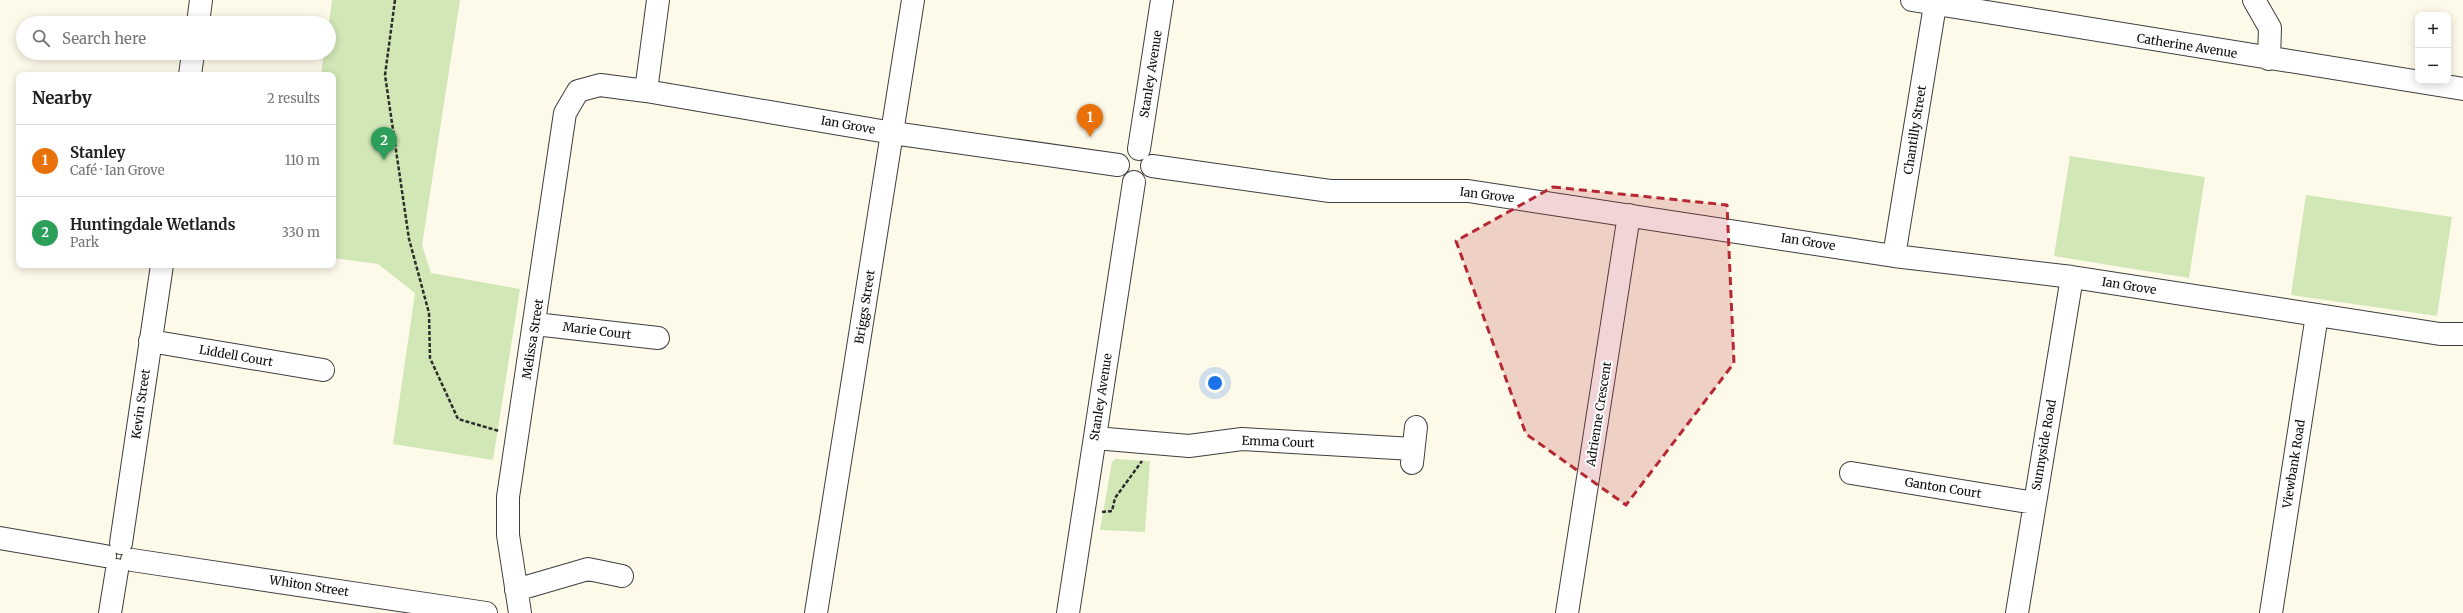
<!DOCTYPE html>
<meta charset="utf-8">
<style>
body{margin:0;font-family:Merriweather,serif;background:#f6f6f6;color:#202124}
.controls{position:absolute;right:12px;top:12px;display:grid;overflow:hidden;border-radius:8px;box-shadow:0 2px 10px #0003}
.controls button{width:36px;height:36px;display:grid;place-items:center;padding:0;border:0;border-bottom:1px solid #e0e0e0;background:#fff;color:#202124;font:20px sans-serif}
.you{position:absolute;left:1215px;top:383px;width:14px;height:14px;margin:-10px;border:3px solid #fff;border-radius:50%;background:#1a73e8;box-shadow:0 0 0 6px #1a73e833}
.badge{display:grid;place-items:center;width:26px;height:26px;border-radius:50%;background:#b45309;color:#fff;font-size:13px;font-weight:700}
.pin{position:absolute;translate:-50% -33px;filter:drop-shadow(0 1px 2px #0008)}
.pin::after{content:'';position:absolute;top:21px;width:14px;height:12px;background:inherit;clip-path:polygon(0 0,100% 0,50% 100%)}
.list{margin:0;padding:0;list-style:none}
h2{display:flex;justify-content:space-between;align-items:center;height:52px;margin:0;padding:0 16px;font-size:17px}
h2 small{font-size:13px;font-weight:400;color:#757577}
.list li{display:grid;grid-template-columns:26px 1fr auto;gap:12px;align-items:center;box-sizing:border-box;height:72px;padding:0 16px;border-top:1px solid #e0e0e0}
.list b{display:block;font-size:15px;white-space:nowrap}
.list p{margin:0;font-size:13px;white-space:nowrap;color:#757577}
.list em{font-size:13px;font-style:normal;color:#757577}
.icon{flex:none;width:22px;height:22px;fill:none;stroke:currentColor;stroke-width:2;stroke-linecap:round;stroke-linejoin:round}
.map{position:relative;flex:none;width:2463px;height:613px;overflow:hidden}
.search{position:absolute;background:#fff;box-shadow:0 2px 10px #0003;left:16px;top:16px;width:320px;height:44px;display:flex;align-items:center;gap:10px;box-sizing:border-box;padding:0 14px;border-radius:22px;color:#757577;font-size:15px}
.panel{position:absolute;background:#fff;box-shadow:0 2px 10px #0003;left:16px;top:72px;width:320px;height:196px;border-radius:8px}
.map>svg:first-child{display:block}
.green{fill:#d1e7b6}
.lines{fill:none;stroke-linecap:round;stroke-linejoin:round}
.minor-casing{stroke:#3e3e3e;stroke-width:24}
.path{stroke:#2d2d2d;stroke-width:2.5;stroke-dasharray:4 2;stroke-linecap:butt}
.minor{stroke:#fff;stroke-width:22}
.marked{fill:#b62934;fill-opacity:0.2;stroke:#b62934;stroke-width:3;stroke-dasharray:8 5;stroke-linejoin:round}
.labels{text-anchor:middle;stroke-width:4;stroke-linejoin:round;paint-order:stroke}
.street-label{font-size:12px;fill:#0b0b0b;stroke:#fff}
</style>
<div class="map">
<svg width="2463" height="613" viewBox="0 0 2463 613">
<rect width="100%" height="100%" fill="#fefaea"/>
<!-- green -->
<path class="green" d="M332,0H460L422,245L431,273L520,289L493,460L393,444L415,293L378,264L333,258V75H321L324,53H329V23Z
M2070,156L2205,177L2189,278L2054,256Z
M2306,195L2452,217L2437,316L2291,295Z
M1116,459L1150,461L1145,532L1100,530L1112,462Z"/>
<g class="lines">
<defs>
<path id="minor" d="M1912,0L2463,89
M2254,0L2270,28L2269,59
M198,23L201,0
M190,75L193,53
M646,91L658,0
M1139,149L1162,0
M1152,166L1330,191H1468L1894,256L2072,277L2440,334H2463
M1894,256L1935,5
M535,324L658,338
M150,341L323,370
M1095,438L1189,446L1242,439L1413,449
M1412,463L1416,427
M1851,473L2034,503
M0,538L105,556
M121,543L162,265
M132,560L486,613
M516,590L588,569L622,576
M110,613L117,570
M520,613L508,535V497L565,113L578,91L600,85L646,91L893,133L1118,165
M816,613L913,0
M1068,613L1134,182
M1567,613L1629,215
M2017,613L2072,277
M2271,613L2317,315"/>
</defs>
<!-- minor casing -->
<use href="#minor" class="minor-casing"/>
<!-- path -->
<path class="path" d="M395,0L385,75L409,239L429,313L430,358L458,419L499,431
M1102,512L1112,511L1115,498L1142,461"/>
<!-- minor -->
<use href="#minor" class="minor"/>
</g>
<!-- marked area -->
<path class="marked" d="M1553,187L1727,205L1734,363L1626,505L1526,434L1456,241Z"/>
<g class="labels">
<!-- street labels -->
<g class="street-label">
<text transform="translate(2187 46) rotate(9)" y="4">Catherine Avenue</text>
<text transform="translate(1151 74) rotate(-81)" y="4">Stanley Avenue</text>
<text transform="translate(848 125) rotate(10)" y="4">Ian Grove</text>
<text transform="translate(1915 130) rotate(-81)" y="4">Chantilly Street</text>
<text transform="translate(1487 195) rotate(7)" y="4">Ian Grove</text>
<text transform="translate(1808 242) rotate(9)" y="4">Ian Grove</text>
<text transform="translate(2129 286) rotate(9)" y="4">Ian Grove</text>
<text transform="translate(865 307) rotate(-81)" y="4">Briggs Street</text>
<text transform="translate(597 331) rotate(7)" y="4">Marie Court</text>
<text transform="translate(533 339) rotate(-81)" y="4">Melissa Street</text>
<text transform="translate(236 356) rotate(10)" y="4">Liddell Court</text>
<text transform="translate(1101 397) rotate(-81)" y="4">Stanley Avenue</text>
<text transform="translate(141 404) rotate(-82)" y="4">Kevin Street</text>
<text transform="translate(1599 414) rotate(-81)" y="4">Adrienne Crescent</text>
<text transform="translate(1278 442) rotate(2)" y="4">Emma Court</text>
<text transform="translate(2044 445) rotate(-80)" y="4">Sunnyside Road</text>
<text transform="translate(2294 464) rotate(-81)" y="4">Viewbank Road</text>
<text transform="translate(1943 488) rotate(9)" y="4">Ganton Court</text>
<text transform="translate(309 586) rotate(9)" y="4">Whiton Street</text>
</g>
</g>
</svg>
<div class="controls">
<button>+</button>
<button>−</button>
</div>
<div class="you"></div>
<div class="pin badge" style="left:1090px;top:137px;background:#e8710a">1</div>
<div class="pin badge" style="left:384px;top:160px;background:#2e9e5b">2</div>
<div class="search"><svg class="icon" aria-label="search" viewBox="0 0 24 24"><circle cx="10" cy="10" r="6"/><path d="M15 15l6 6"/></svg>Search here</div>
<section class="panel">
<h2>Nearby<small>2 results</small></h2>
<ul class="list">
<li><span class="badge" style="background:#e8710a">1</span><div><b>Stanley</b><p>Café · Ian Grove</p></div><em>110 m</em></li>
<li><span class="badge" style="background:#2e9e5b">2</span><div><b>Huntingdale Wetlands</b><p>Park</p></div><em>330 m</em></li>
</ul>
</section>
</div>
